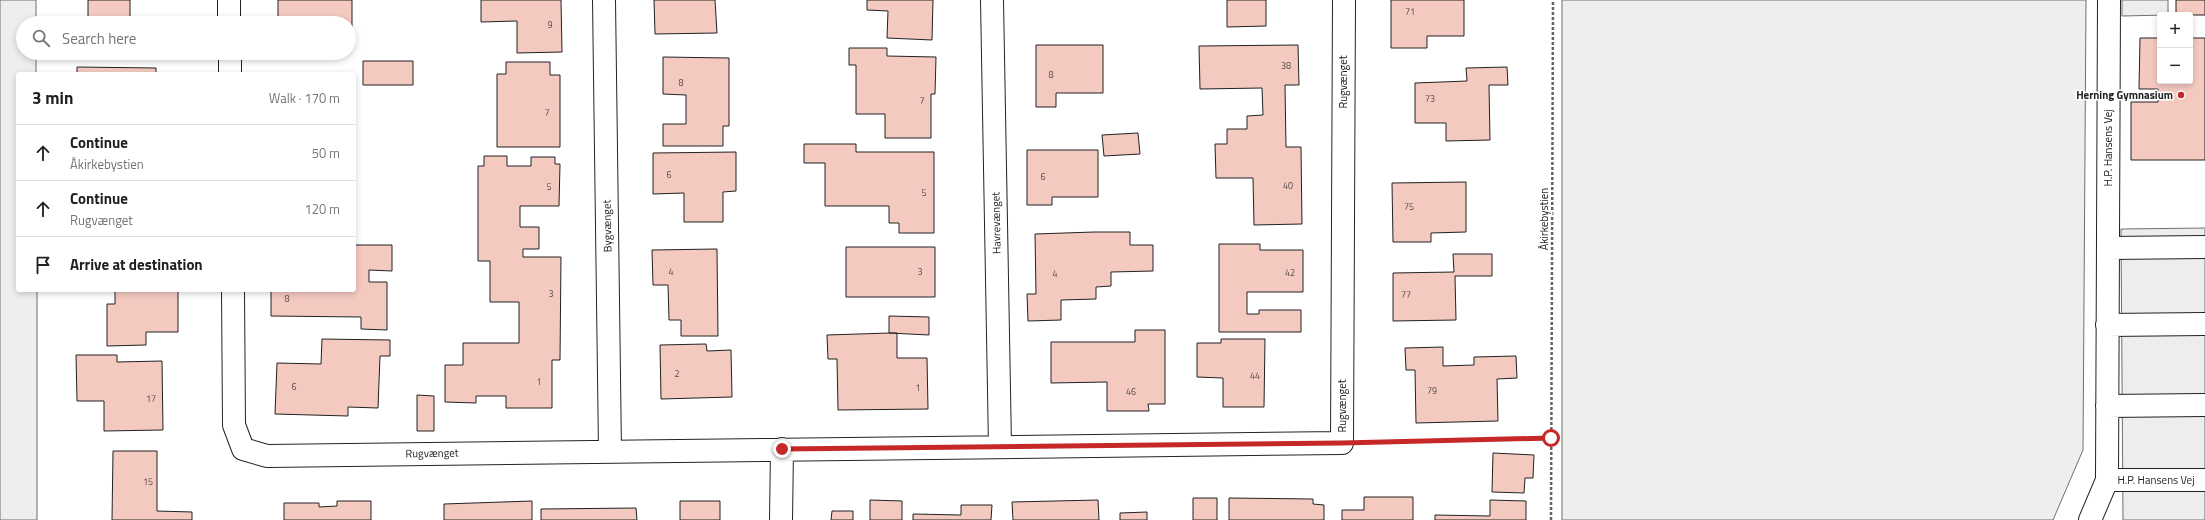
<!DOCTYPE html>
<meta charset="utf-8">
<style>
body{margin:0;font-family:"Titillium Web",sans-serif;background:#f2f2f2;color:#202124}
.controls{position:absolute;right:12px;top:12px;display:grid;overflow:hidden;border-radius:4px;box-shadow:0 2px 6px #0003}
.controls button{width:36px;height:36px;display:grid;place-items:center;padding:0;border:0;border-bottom:1px solid #e0e0e0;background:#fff;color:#202124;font:20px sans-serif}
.stop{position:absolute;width:12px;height:12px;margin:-9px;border:3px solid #c62828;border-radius:50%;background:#fff}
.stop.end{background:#c62828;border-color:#fff;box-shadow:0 1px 4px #0008}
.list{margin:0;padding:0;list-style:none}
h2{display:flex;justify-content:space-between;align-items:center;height:52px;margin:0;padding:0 16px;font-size:17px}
h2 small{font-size:13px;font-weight:400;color:#757577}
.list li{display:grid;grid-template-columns:26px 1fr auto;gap:12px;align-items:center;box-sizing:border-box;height:56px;padding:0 16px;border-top:1px solid #e0e0e0}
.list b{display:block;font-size:15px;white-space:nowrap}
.list p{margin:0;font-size:13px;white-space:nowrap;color:#757577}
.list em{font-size:13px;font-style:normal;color:#757577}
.icon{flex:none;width:22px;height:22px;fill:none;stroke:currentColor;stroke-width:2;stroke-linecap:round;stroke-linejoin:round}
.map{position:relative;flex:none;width:2205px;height:520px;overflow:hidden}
.search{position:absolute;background:#fff;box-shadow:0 2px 6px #0003;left:16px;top:16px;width:340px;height:44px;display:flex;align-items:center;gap:10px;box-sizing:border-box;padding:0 14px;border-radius:22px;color:#757577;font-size:15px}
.panel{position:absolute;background:#fff;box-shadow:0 2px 6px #0003;left:16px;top:72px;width:340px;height:220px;border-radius:4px}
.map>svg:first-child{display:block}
.green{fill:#eee;stroke:#6f6f6f}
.parking{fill:#ededed;stroke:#6f6f6f}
.building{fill:#f3c9c0;stroke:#222}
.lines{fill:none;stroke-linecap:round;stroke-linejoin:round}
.minor-casing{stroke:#222;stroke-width:24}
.path{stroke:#646464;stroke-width:2.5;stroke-dasharray:3 2;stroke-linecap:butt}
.minor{stroke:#fff;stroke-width:22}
.route{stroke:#c62828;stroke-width:5}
.poi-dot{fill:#c62828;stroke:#fff;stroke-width:1.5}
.labels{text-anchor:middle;stroke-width:3;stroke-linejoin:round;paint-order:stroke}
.number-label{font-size:9px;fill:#564c4a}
.street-label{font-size:11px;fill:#222;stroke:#fff}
.poi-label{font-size:11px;font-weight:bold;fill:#222;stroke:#fff;text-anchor:end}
</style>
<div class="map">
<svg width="2205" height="520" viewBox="0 0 2205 520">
<rect width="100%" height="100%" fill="#fff"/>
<!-- green -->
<path class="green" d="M0,0H36V23H23V53H36V74H18V290H37V520H0Z
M1562,0H2086L2083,450L2053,520H1562Z"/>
<!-- parking -->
<path class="parking" d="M2122,0H2168V15L2122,16Z
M2205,228V520H2123L2121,229Z"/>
<!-- building -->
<path class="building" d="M88,0H130V23H88Z
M278,0H352V48H349V23H278Z
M481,0H561L562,52L517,53V21L481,22Z
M654,0H715L717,33L655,34Z
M867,0H933L932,40L887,38L888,11L867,10Z
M1227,0H1266V26L1227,27Z
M1391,0H1464V36H1427V48H1391Z
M2176,0H2205V15H2176Z
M2140,38H2160V81H2190V38H2205V160H2131V102H2158V89H2139Z
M1036,45H1103V93H1056V107H1036Z
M1298,45L1299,85H1285L1286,147H1301L1302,224L1254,225L1253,178H1216L1215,144H1227V129H1247V116L1263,115L1262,88L1200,89L1199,46Z
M849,48H887V56L936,57L935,94H931V138H885V114H856V65H849Z
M663,57L729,58V126H723V146H663V124H686V95L663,94Z
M363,61H413V85H363Z
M506,62H550V75H560V147H497V74H506Z
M77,67L156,68V74H77Z
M1507,67L1508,85H1489L1490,140L1446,141V123H1415V83L1467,81L1466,68Z
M1138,133L1140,154L1104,156L1102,135Z
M804,144H856V152H934V233H899V223H889V206H825V163H804Z
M1027,150H1098V197H1052V205H1027Z
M736,152V191L723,192V222H684V193L653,194V153Z
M484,156H507V166H531V157H555V164H560L559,206H520V227H539V249H523V257H561L560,360H552V408H506V396H476V403L445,402V365H463V343H519V302H490V261H478V166H484Z
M1466,182V232L1431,233V242H1393L1392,183Z
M1094,232H1130V245H1153V271L1111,272V286L1096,287V299L1061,300V320L1028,321L1027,294H1036L1035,234Z
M1219,244H1260V250H1303V292H1247V314H1259V310H1301V332H1219Z
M354,245H392V271L369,270V282H387V330L361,329V317L271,316V290H354Z
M846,247H935V297H846Z
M717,249L718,336H681V320H669L668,285H653L652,250Z
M1453,254H1492V276H1455L1456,320L1393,321V273L1454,272Z
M115,290H178V332H146V345L107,346V304H115Z
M889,316L929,317V335L889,333Z
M1135,330H1165V404H1148L1149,411H1107V382L1051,383V342H1135Z
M889,333H897V358H927L928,409L838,410L837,359H828L827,335Z
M322,339L390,340V356H380L378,408L348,407V416L275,414L277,363L321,364Z
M1221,339H1265L1264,407H1223V378L1197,377V343H1221Z
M706,344L707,351L731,350L732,397L661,399L660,345Z
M1443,347V366L1474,365V357L1516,356L1517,378L1497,379L1498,421L1416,423L1415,370H1406L1405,348Z
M76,355H117V362L162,361L163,430L104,431V401H77Z
M417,395L434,396V431H417Z
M113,451H157V511L192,512V520H112Z
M1493,453L1534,455L1533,478H1525L1524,493L1492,492Z
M1364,497H1413V520H1342V510H1364Z
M1193,498H1217V520H1193Z
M1229,498L1313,499V504L1324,505V520H1229Z
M870,500L902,501V520H870Z
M1098,500L1099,520H1013L1012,502Z
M1490,500L1526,501V520H1435V515L1490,516Z
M337,501H371V520H284V503H319V507L337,506Z
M532,501V520H444V504Z
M680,501H720V520H680Z
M961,505H992L991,520H913V514L961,515Z
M636,508L637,520H541V509Z
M832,511H853V520H831Z
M1147,512V520H1120V513Z"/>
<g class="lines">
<defs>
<path id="minor" d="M229,0V23
M604,0L610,451
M992,0L1000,446
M230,53V74
M2108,248L2205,247
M233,290L234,425L243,449L267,456L1342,443L1344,0
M2107,325L2205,324
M2107,406L2205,405
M2107,480H2205
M781,520L782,449
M2090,520L2107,480L2109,0"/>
</defs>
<!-- minor casing -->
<use href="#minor" class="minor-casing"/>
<!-- path -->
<path class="path" d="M1369,443L1551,438
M1551,520L1553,0"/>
<!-- minor -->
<use href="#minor" class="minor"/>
</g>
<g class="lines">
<!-- route -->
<path class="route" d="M782,449L1342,443L1551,438"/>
</g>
<!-- markers -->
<circle class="poi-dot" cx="2181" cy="95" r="4"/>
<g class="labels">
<!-- number labels -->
<g class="number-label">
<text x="1410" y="15">71</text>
<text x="550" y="28">9</text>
<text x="1286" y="69">38</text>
<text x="1051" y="78">8</text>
<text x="681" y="86">8</text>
<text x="1430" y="102">73</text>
<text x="922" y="104">7</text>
<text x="547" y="116">7</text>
<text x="669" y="178">6</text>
<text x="1043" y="180">6</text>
<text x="1288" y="189">40</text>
<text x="549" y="190">5</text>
<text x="924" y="196">5</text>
<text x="1409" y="210">75</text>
<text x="671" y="275">4</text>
<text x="920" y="275">3</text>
<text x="1290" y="276">42</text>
<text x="1055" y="277">4</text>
<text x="551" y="297">3</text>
<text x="1406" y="298">77</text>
<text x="287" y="302">8</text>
<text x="677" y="377">2</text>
<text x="1255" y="379">44</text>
<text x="539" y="385">1</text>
<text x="294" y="390">6</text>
<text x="918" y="391">1</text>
<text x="1432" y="394">79</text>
<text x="1131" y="395">46</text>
<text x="151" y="402">17</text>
<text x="148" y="485">15</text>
</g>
<!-- street labels -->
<g class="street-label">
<text transform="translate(1343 82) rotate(-90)" y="4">Rugvænget</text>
<text transform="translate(2108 148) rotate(-90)" y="4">H.P. Hansens Vej</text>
<text transform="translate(1544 219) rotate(-90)" y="4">Åkirkebystien</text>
<text transform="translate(996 223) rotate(-91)" y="4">Havrevænget</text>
<text transform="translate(607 226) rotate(-91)" y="4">Bygvænget</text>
<text transform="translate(1342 406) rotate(-90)" y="4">Rugvænget</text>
<text transform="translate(432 453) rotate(-1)" y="4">Rugvænget</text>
<text x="2156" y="484">H.P. Hansens Vej</text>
</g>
<!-- poi labels -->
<g class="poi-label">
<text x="2173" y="99">Herning Gymnasium</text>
</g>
</g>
</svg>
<div class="controls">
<button>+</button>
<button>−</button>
</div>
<div class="stop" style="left:1551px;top:438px"></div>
<div class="stop end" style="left:782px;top:449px"></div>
<div class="search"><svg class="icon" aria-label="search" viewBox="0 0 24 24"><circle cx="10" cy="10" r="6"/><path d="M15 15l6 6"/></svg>Search here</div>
<section class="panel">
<h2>3 min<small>Walk · 170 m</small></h2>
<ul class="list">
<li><svg class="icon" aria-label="ahead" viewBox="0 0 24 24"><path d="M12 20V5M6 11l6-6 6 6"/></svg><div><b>Continue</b><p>Åkirkebystien</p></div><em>50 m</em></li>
<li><svg class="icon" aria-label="ahead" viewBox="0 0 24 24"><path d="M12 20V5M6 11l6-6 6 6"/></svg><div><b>Continue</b><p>Rugvænget</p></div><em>120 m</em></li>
<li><svg class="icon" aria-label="arrive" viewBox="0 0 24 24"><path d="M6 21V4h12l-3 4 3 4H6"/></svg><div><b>Arrive at destination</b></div></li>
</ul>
</section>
</div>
